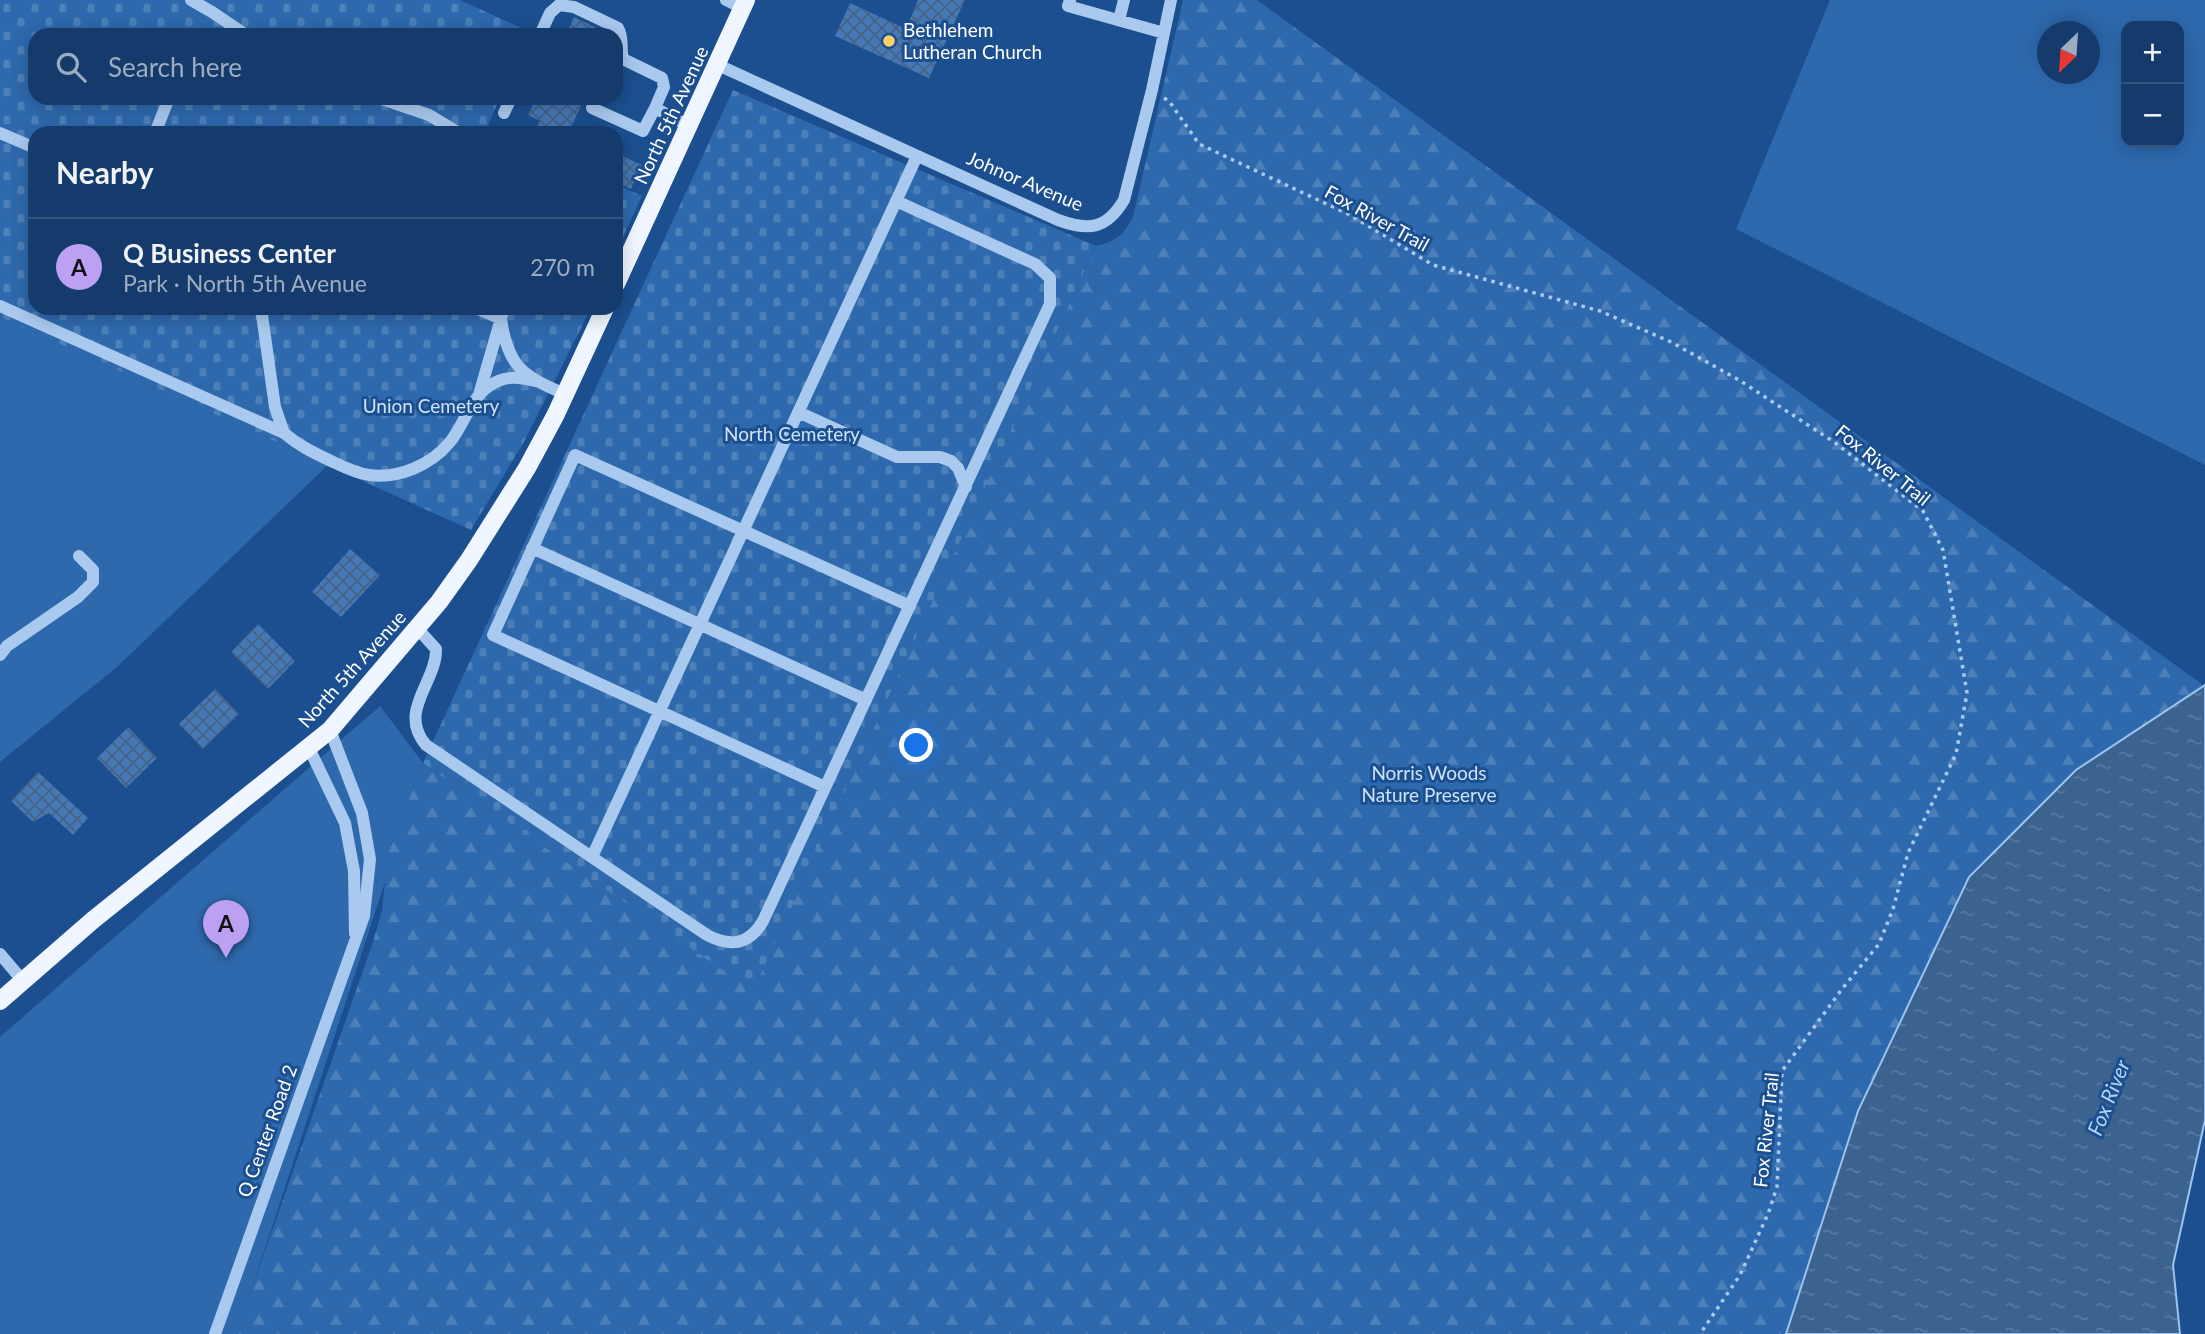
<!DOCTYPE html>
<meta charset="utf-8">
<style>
body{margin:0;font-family:Lato,sans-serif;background:#214673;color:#f1f3f6}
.controls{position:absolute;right:21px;top:21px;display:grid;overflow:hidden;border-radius:14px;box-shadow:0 4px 18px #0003}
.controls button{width:63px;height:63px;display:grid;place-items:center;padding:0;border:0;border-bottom:2px solid #33557e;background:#143b6b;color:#f1f3f6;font:35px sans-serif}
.compass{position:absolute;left:2037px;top:21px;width:63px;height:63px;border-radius:50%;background:#143b6b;box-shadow:0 4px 18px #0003;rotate:205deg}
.you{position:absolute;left:917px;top:746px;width:24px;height:24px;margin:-18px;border:5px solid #fff;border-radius:50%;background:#1a73e8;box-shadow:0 0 0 10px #1a73e833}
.badge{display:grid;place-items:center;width:46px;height:46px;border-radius:50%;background:#bca0f2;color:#111;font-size:23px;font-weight:700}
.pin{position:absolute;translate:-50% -58px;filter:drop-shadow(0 2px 4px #0008)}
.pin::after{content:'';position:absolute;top:37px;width:24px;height:21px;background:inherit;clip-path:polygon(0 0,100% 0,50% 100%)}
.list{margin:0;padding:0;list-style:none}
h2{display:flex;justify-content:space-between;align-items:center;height:91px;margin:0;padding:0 28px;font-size:30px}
h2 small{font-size:23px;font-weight:400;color:#9dadc1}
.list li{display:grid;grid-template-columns:46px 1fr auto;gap:21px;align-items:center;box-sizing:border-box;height:98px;padding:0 28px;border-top:2px solid #33557e}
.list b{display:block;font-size:26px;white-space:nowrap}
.list p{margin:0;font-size:23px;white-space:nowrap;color:#9dadc1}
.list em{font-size:23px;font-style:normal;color:#9dadc1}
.icon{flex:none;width:38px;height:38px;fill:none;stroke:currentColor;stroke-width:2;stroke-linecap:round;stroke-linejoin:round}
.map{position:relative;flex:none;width:2205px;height:1334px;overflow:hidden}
.search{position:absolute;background:#143b6b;box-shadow:0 4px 18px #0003;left:28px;top:28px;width:595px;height:77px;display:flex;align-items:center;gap:18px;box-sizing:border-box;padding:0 24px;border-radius:21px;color:#9dadc1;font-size:26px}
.panel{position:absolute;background:#143b6b;box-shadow:0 4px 18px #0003;left:28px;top:126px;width:595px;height:189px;border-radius:21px}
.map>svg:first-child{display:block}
.green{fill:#2e69ad;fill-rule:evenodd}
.forest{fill:url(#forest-firs)}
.cemetery{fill:url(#cemetery-stones)}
.water{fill:url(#water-ripples);stroke:#9cc4f0;stroke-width:2}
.building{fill:url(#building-cross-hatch)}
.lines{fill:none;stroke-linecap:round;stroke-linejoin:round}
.path{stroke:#a9c9ee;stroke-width:3.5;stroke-dasharray:3.5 5;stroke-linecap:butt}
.minor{stroke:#a9c9ee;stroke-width:12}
.major{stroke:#f0f6ff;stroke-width:18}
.poi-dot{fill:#ffd166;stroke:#1b4f8f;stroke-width:2.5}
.labels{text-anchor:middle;stroke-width:6;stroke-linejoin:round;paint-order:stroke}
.poi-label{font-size:19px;fill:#fff;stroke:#1b4f8f;text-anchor:start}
.street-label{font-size:19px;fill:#fff;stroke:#1b4f8f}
.park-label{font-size:19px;fill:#cfe3fa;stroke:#1b4f8f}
.water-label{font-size:21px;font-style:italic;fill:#b5d3f5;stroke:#1b4f8f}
</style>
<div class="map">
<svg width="2205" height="1334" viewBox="0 0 2205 1334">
<defs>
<pattern id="forest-firs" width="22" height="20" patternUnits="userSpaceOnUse" patternTransform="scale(1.75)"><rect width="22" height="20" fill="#2e69ad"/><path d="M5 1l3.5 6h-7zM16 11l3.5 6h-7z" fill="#4d80b9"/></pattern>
<pattern id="cemetery-stones" width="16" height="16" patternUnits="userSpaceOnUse" patternTransform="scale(1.75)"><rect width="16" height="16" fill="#2e69ad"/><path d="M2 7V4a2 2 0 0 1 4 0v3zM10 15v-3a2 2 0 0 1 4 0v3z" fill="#4d80b9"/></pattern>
<pattern id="water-ripples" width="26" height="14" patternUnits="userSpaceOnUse" patternTransform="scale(1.75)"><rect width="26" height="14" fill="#3c6290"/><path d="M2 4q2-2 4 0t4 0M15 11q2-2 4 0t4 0" fill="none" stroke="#597aa1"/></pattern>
<pattern id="building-cross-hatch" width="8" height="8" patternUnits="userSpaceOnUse" patternTransform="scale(1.75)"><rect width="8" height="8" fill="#4478b7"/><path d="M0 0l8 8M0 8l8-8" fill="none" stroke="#486282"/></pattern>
</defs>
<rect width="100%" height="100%" fill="#1b4f8f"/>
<!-- green -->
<path class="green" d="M1830,0H2205V465L1736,229ZM2126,26H2179V142H2126ZM2048,32H2090V74H2048Z
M0,317L328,465L117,667L0,762Z
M380,706L423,763L388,853L386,879L237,1334H0V1037Z"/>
<!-- forest -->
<path class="forest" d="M1183,0H1257L2203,685L2076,770L1969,877L1858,1111L1786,1334H236L371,948L382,911L388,853L423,763L753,990L1096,246C1116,241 1123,236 1133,217Z"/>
<!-- cemetery -->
<path class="cemetery" d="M0,0H460L530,32L529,35H35V98H500L488,125L504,133H35V308H591L525,440L471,530L0,317Z
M733,90L1096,246L753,991L423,763Z
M616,184L642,196L616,252Z"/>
<!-- water -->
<path class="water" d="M2205,685V1120L2173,1265L2180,1334H1786L1858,1111L1969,877L2076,770Z"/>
<!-- building -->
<path class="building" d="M918,0H965L929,78L835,36L850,3L906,29Z
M574,17L611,35H612H566Z
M536,98H585L568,133H534L540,121L528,115Z
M616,153L642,165L631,189L616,182Z
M350,549L380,575L341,617L312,592Z
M258,624L295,661L268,689L231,652Z
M215,689L239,714L203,749L179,724Z
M128,727L157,758L126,788L97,758Z
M38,772L88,818L73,835L49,813L33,822L11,801Z"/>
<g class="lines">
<!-- path -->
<path class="path" d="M1164,98L1169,101L1199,144L1350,215L1433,265L1600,311L1671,342L1739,380L1834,442L1923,511L1943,550L1967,693L1956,754L1908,853L1893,909L1879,944L1842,989L1782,1071L1777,1187L1768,1214L1740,1275L1700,1334"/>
<!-- minor -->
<path class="minor" d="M191,0L212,12L246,35
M726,0L742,8
M1070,0L1068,6L1164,33
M1119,20L1124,0
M540,35L550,13L559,5L574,7L618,28C624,38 620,48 623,59L662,78L664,87L655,108L689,126
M718,65L1058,220C1088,231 1106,230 1124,200L1152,90L1171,0
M379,98L429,115L459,133
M592,108L643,131L655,108
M504,113L511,98
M0,133L35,148
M155,133L169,98
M0,306L284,433C298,445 312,452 329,460C342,466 355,473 369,475C399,479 431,465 450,442C464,425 470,399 489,386C505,375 518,377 535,381
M261,308L275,407L284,433
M476,308L501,319C508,367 523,376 565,394
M479,395L504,308
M798,412L897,457H940L951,461L958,468L966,487
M532,548L866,700
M417,628L436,649C437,682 397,711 426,745L707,935C730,947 749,945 763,921L1050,304V278L1035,264L896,201
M0,655L7,646L78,597L93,582V570L79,556
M309,748L345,823L354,871L355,934
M825,787L493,635L575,455L910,606
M592,857L917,156
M0,954L23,981
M215,1334L364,916L370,859L362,813L330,730"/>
<!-- major -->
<path class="major" d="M616,284L746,0
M0,1001L93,920L330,730L439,602L469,560L527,468L555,416L605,308"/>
</g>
<!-- markers -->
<circle class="poi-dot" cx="889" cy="41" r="7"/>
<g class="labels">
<!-- poi labels -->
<g class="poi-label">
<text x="903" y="37">Bethlehem<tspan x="903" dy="22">Lutheran Church</tspan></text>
</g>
<!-- street labels -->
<g class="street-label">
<text transform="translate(671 115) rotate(-65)" y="7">North 5th Avenue</text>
<text transform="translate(1025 181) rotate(23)" y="7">Johnor Avenue</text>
<text transform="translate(1377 218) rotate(29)" y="7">Fox River Trail</text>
<text transform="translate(1883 465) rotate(39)" y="7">Fox River Trail</text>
<text transform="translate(352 669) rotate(-48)" y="7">North 5th Avenue</text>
<text transform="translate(1766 1130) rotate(-84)" y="7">Fox River Trail</text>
<text transform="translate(267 1131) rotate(-70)" y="7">Q Center Road 2</text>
</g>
<!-- park labels -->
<g class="park-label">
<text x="431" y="413">Union Cemetery</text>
<text x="792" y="441">North Cemetery</text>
<text x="1429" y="780">Norris Woods<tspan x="1429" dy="22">Nature Preserve</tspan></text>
</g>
<!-- water labels -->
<g class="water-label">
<text transform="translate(2109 1098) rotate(-68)" y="7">Fox River</text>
</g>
</g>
</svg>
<div class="controls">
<button>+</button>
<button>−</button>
</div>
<svg class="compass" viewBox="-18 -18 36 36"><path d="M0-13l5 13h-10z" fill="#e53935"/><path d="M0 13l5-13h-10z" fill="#9dadc1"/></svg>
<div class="you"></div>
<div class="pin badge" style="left:226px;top:958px">A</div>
<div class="search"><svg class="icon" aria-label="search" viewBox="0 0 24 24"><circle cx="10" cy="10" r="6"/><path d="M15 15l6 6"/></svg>Search here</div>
<section class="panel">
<h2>Nearby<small></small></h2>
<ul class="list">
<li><span class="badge">A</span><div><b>Q Business Center</b><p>Park · North 5th Avenue</p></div><em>270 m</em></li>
</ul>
</section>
</div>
